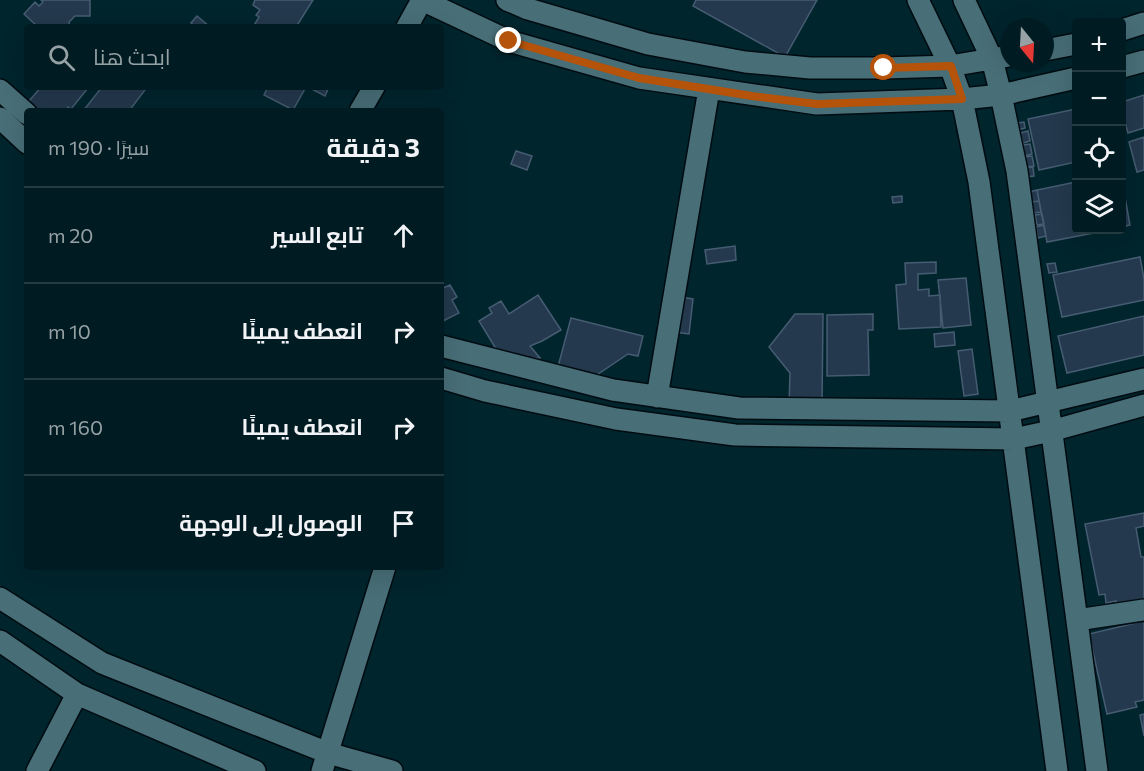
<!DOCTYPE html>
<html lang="ar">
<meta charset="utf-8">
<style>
body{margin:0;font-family:Commissioner,Cairo,sans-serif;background:#0a252a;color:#f1f3f6;direction:rtl}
.controls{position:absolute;right:18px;top:18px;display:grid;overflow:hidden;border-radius:6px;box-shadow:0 6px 24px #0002}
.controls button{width:54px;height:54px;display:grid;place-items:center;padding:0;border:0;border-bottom:2px solid #223a40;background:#001c22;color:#f1f3f6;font:30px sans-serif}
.compass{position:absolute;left:1000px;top:18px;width:54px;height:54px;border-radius:50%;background:#001c22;box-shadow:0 6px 24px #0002;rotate:162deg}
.stop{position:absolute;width:18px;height:18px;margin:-14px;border:4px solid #b45309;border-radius:50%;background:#fff}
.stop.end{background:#b45309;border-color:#fff;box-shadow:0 2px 6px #0008}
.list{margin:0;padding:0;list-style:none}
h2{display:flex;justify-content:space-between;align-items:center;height:78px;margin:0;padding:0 24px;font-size:26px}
h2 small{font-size:20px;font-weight:400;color:#95a1a5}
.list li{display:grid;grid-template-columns:39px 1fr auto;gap:18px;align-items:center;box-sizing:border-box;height:96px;padding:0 24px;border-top:2px solid #223a40}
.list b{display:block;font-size:22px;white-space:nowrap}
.list em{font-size:20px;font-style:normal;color:#95a1a5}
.icon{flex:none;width:33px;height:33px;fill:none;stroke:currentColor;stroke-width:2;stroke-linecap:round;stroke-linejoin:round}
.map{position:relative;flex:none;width:1144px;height:771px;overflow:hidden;direction:ltr}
.search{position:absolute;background:#001c22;box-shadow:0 6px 24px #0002;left:24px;top:24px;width:420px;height:66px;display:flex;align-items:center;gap:15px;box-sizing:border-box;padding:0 21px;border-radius:6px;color:#95a1a5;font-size:22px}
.panel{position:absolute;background:#001c22;box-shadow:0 6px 24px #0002;left:24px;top:108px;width:420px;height:462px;border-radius:6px;direction:rtl}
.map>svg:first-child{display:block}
.building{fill:#24394d;stroke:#465c72;stroke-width:1.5}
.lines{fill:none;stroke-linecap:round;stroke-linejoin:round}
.minor-casing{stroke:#000c11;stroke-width:24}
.minor{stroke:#486e77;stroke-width:21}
.route{stroke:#b45309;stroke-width:8}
</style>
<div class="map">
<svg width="1144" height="771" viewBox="0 0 1144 771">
<rect width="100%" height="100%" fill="#00252d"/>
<!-- building -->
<path class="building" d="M41,0H90V16H75L69,22L70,27H38L24,14L35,2L39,6L43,2Z
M255,0H313L296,27H253L259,17L256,15L260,10L253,5Z
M696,0H817L785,57L693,6Z
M197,16L210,27H196L191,23Z
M41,87H87L88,88L71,109L68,107L65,111H29L24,107Z
M102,87H141L145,90L129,111H83Z
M268,87H306L293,110L264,95Z
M308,87H329L325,96Z
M1144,95V128L1128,133L1122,113V102Z
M1076,109V162L1039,170L1028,119Z
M1024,122L1025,128L1018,130L1017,123Z
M1028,131L1030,141L1023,143L1020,133Z
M1144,137V170L1137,172L1129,142Z
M1030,144L1032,154L1025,156L1023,145Z
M516,151L532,156L527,170L511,164Z
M1032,156L1034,166L1026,167L1025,157Z
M1033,167L1034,176L1026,177L1025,168Z
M1122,181L1130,225L1122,227Z
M1076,182V230H1109L1047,242L1037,190Z
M1037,190L1039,201L1031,202L1029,192Z
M902,196V202L893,203L892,197Z
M1039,201L1041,212L1034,213L1031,202Z
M1042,214L1044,224L1037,225L1035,215Z
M1044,225L1046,236L1038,238L1036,227Z
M735,246L736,260L707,264L705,250Z
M1140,257L1144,279V300L1062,317L1053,275Z
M936,262V273L918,274V290L929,289V296L940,295L941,327L899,329L896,285L906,284L905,263Z
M1055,263L1057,272L1049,273L1047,264Z
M966,278L971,325L943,328L938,280Z
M450,285L457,297L452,300L459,313L441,322V289Z
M538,295L561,330L542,341L530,346L540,358L520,360L501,357L479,321L492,313L489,308L501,301L509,314Z
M680,297L693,299L689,334L675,332Z
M795,314H823L822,406H789L790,373L769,347Z
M873,314V330H868L869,375L827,376V315Z
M1144,316V355L1067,373L1058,336Z
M571,318L643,336L638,356L628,354L595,376L591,373L584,376L556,374Z
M954,332L955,345L935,347L934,334Z
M972,349L978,394L964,396L958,351Z
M1144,513V526L1136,528L1141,557H1144V605L1118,610L1116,601L1106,603L1105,594L1099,595L1085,524Z
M1144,621V700L1135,702L1137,707L1107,714L1089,634Z
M1144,714V736L1140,715Z"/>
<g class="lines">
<defs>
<path id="minor" d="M422,0L509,41L639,78L817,104L962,99L1001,95L1076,78
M507,0L528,9L648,44L745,62L810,68H884L950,66L1009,56
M918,0L950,66L962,99L979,182L1057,771
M964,0L992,59L1001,95L1017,171L1097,771
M407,27L422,0
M1122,30L1144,23
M1045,50L1076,44
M1122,67L1144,61
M0,90L27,114
M360,111L374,87
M0,118L27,143
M441,346L613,390L739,408L1010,411L1144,379
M441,378L485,391L616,419L735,435L1014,439L1051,431L1144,405
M657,397L709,89
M0,598L102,663L328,753L392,771
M1077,620L1144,610
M0,641L77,694L255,771
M37,771L77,694
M322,771L385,567"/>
</defs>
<!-- minor casing -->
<use href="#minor" class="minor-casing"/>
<!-- minor -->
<use href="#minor" class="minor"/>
</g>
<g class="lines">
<!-- route -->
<path class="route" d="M509,41L639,78L752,96L817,104L962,99L951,66L884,68"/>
</g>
</svg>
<div class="controls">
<button>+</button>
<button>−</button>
<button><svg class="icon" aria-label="locate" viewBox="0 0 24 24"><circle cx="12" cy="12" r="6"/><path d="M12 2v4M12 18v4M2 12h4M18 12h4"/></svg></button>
<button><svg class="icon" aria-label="layers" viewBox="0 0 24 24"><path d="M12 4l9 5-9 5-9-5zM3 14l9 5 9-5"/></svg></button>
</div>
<svg class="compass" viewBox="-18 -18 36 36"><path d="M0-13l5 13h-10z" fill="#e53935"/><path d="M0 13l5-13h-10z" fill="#95a1a5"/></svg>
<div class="stop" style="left:884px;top:68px"></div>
<div class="stop end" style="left:509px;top:41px"></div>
<div class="search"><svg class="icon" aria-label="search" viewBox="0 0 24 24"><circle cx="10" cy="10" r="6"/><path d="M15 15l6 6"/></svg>ابحث هنا</div>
<section class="panel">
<h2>3 دقيقة<small>سيرًا · 190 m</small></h2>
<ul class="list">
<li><svg class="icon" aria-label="ahead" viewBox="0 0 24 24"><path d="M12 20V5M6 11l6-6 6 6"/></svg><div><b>تابع السير</b></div><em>20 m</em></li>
<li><svg class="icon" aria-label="right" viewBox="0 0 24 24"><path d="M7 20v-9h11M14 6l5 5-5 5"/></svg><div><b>انعطف يمينًا</b></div><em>10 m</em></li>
<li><svg class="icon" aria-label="right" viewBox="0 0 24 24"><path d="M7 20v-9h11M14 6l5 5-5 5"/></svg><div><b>انعطف يمينًا</b></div><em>160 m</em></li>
<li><svg class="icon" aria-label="arrive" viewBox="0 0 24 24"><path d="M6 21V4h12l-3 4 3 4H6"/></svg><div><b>الوصول إلى الوجهة</b></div></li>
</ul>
</section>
</div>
